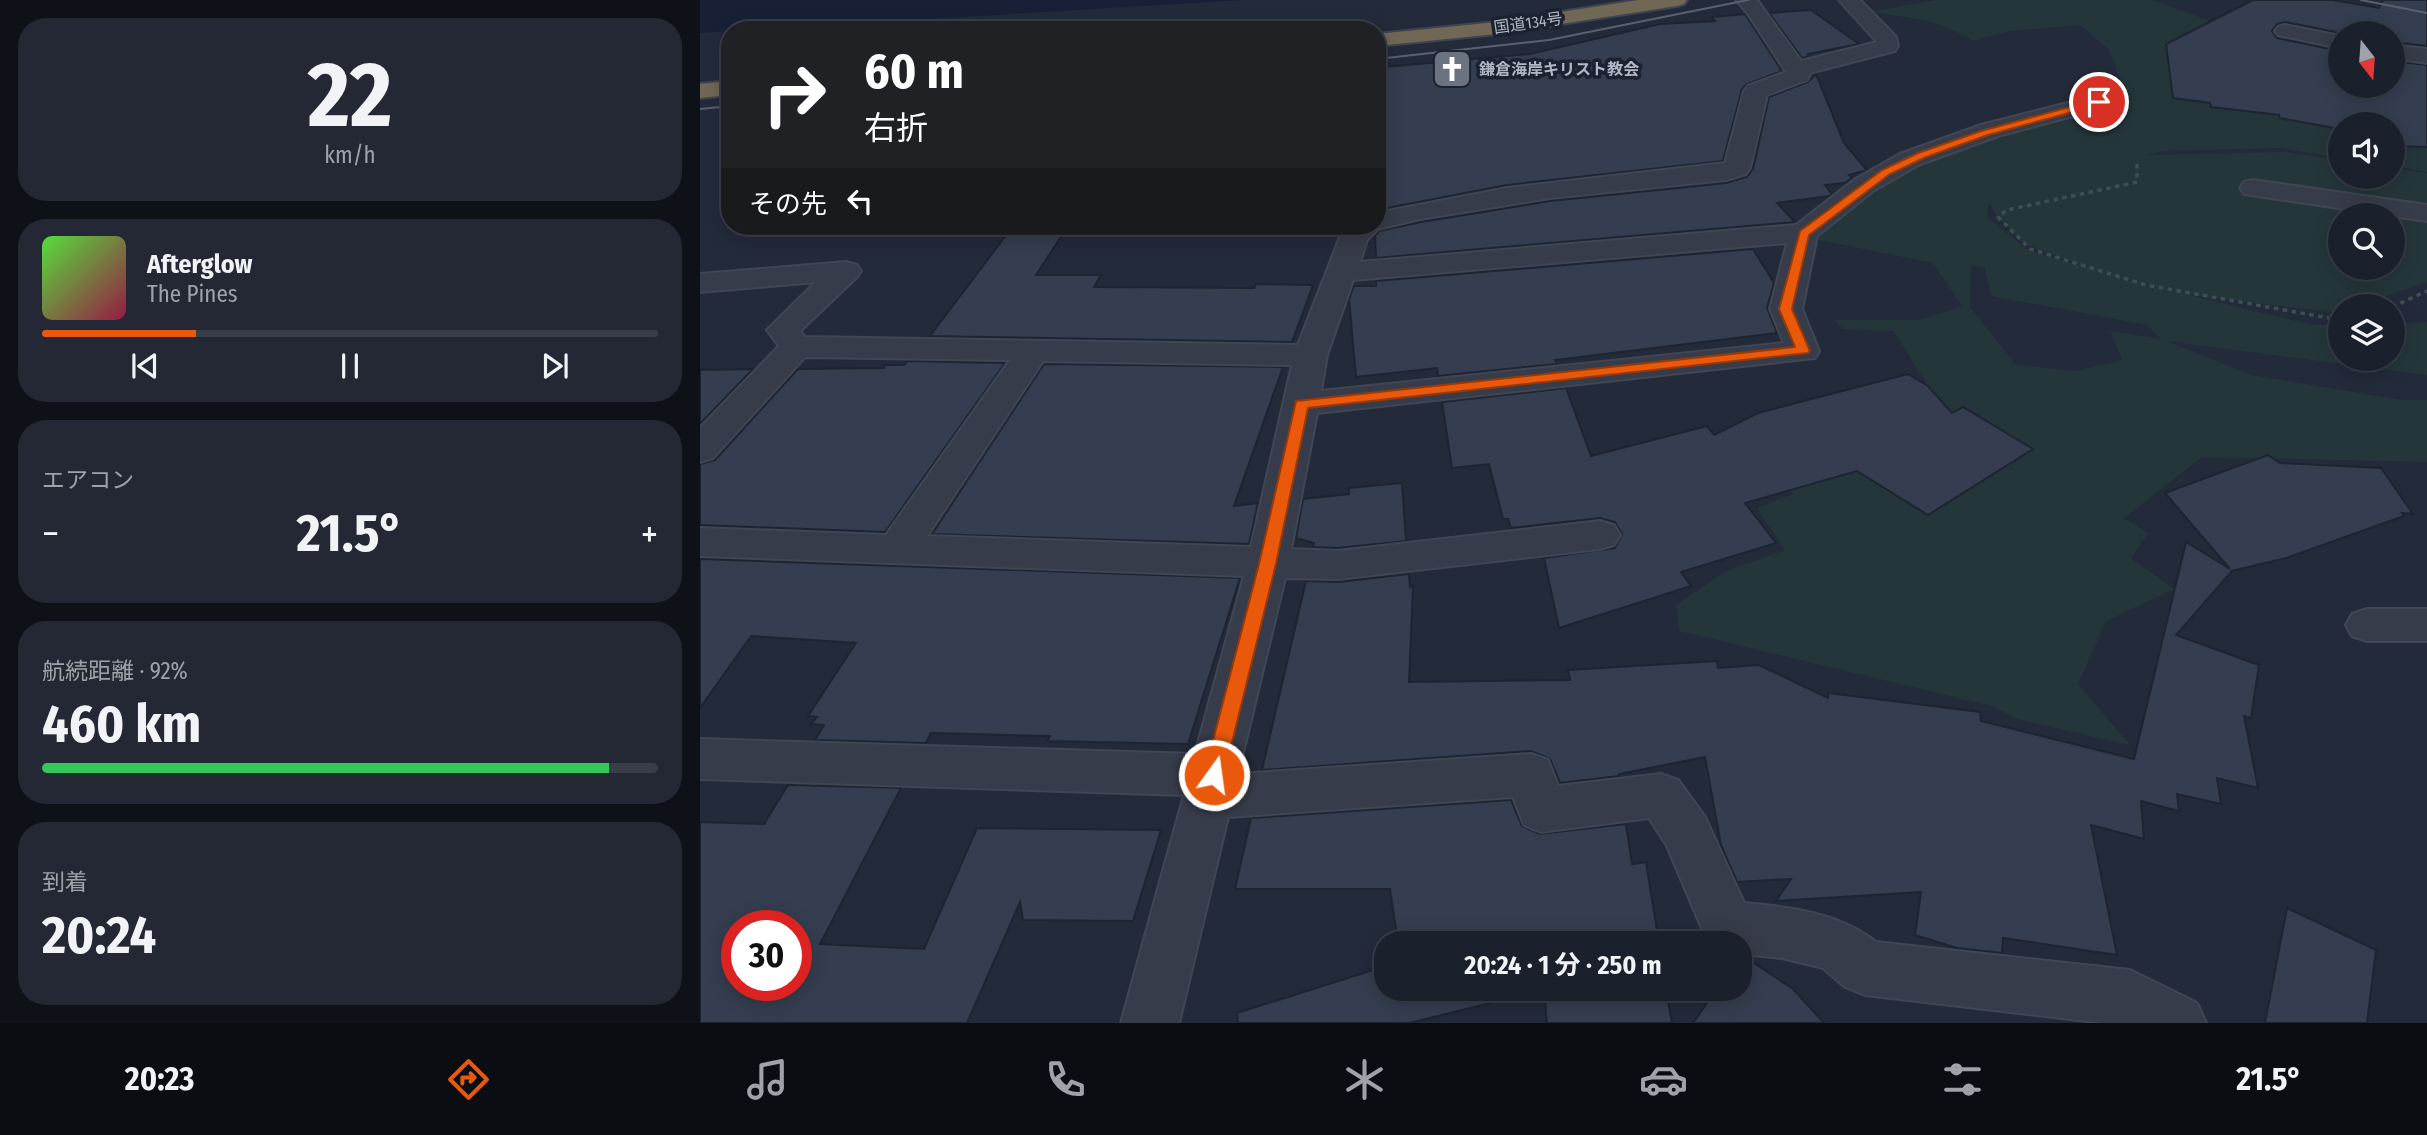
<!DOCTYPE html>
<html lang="ja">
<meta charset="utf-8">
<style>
:root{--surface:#1a202c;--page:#232834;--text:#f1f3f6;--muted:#9fa3a9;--line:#383e48;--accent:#ea580c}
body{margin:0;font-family:"Fira Sans Condensed","Noto Sans JP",sans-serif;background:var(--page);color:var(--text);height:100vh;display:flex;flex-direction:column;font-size:26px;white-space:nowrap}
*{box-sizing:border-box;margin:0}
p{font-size:23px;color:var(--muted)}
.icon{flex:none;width:38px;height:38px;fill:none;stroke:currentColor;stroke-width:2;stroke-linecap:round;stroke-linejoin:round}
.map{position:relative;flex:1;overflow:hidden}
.drawer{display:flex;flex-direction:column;gap:18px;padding:18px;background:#0e1218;width:700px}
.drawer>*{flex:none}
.top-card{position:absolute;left:21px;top:21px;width:665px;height:214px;border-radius:28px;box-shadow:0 4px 18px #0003,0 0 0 2px var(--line);background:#202124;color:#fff;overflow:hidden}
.needle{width:46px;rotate:163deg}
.controls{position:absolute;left:1628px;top:21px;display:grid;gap:14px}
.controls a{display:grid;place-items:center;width:77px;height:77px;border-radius:50%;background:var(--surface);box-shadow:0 4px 18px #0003,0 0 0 2px var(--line);font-size:35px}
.speed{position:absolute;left:21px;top:910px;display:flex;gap:14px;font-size:35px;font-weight:700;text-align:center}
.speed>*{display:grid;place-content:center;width:91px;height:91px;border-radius:50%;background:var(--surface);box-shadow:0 4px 18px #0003,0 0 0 2px var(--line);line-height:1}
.speed .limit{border:10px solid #d22;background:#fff;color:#111}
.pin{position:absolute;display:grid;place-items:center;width:60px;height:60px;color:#fff;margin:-30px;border:4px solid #fff;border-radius:50%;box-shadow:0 2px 7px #0007}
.me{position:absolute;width:77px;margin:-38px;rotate:14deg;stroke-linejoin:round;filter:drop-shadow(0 0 5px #0008)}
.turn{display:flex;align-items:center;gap:24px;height:147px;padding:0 28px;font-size:32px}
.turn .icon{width:91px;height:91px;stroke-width:2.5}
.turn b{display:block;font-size:49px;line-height:60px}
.then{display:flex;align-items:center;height:66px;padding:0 28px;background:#0003;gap:14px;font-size:26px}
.big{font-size:52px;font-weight:700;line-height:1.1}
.drawer .card{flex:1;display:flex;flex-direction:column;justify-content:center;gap:10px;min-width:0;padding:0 24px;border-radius:28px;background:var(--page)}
.drawer .dial{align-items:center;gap:0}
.dial b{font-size:91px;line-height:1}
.song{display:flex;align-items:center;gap:21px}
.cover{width:84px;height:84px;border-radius:10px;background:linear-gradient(135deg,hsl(110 70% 55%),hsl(340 70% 35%))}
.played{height:7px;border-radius:4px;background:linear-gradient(90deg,var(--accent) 25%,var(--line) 25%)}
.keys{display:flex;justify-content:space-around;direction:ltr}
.heat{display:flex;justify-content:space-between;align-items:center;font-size:38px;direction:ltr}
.charge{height:10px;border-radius:5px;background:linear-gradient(90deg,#34c759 92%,var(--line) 0)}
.trip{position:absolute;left:674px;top:931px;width:378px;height:70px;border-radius:28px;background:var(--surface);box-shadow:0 4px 18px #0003,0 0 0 2px var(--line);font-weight:700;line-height:70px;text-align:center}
.dock{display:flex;height:112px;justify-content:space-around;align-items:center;background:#0a0d12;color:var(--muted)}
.dock .icon{width:49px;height:49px}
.dock .active{color:var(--accent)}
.dock b{font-size:32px;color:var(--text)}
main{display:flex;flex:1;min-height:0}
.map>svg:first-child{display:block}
</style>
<main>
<section class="drawer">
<div class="card dial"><b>22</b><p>km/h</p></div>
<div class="card">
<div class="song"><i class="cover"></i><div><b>Afterglow</b><p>The Pines</p></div></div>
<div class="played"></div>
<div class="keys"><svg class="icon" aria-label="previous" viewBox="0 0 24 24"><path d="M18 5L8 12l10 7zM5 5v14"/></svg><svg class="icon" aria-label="pause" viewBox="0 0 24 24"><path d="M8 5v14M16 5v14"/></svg><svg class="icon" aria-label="next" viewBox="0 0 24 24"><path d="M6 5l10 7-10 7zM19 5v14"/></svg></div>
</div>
<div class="card"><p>エアコン</p>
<div class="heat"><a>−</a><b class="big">21.5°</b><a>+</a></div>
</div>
<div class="card"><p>航続距離 · 92%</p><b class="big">460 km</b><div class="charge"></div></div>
<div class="card"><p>到着</p><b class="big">20:24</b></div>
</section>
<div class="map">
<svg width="1727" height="1023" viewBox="0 0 1727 1023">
<rect width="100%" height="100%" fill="#232a3a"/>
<path fill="#25363b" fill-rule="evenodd" d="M1235 0H1453L1510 21 1518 41 1683 124H1640V158L1580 148 1463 151 1447 155 1584 152 1640 160V177H1692V168L1727 173V282L1659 306H1640V313L1489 295 1613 325 1640 324V359H1692V323L1727 322V375L1466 341 1552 375 1701 400H1727V462L1502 457 1424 518 1448 533 1431 558 1474 589 1406 621 1378 684 1430 745 1320 720 1292 706 979 631 976 605 1026 571 1085 550 1057 508 1093 494 1082 473 1237 401 1194 331 1143 329 1134 320H1219L1262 306 1233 263 1114 239C1138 220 1162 198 1187 183 1256 142 1335 125 1411 105L1423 86 1409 50 1380 25 1309 31 1273 41C1241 20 1206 17 1169 12ZM1289 203 1298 217 1325 244 1382 266 1329 251 1287 217ZM1640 215H1692V268H1640ZM1271 265 1285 268 1291 296 1447 325 1461 339 1410 331 1422 360 1375 371 1316 365 1270 307Z
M1692 129 1727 146V172L1692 166Z"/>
<path fill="#172037" d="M0 0H542L0 33Z"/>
<path fill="#353e50" stroke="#1e2431" stroke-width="2" fill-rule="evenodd" d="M1553 0H1633L1679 8 1683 0H1727V46L1692 42V33H1640L1586 22 1577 24 1572 31 1577 38 1640 51V86H1692V61L1727 65V147L1694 146 1692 124H1640V129L1579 118V115L1511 107 1510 103 1473 98 1466 44Z
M1111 10 1159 44 1108 54 1109 56 1102 58 1069 13Z
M1045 14 1082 71 1047 84 1042 89 1023 161 807 185 677 210V72H686L685 67 830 54 960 24 1015 21 1012 17Z
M1116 74 1144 143 1167 170 1149 175 1152 178 1145 183 1125 185 1132 194 1129 196 1077 203 1095 222 676 258 675 236 679 231 721 222 850 201 1026 183 1047 177 1053 169 1069 97 1108 82Z
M313 226H368L336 275H401L394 287 554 288 556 284 613 285 592 342 230 336Z
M1053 249 1074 283 1067 308 1077 333 855 360 857 364 738 376 737 368 656 377 649 299 654 286H676V281Z
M208 361 305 363 185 532 0 525V464L15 460 98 369 184 368 185 365H204Z
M344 364 583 367 534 506 558 503 549 544 232 534Z
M53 369 0 424V370Z
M1208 374 1228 386 1252 413 1263 407 1333 449 1228 515 1157 471 1045 503 1076 543 981 572 991 586 859 628 844 558 915 548 922 534 915 522 900 518 811 528 808 519H803L789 464 752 468 742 402 866 388 891 456 1007 426 1014 435 1058 413Z
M1568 455 1580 463 1681 468 1713 514 1702 513 1704 516 1586 558 1532 571 1476 635 1559 665 1551 718 1544 716 1558 788 1517 778 1521 804 1477 794 1479 811 1441 801 1444 839 1391 825 1417 955 1303 938 1302 953 1257 948 1215 935 1221 892 1076 901 1091 879 1037 882 1021 845 1005 757 919 774V776L860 783 850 759 831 751 562 770 606 581 638 582 709 574 710 587 713 586 709 682 870 680 868 670 1017 661 1018 668 1059 665 1128 698V693L1280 712 1281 721 1434 759 1486 542 1530 569 1465 493Z
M702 483 706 541 638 548 613 547 614 543 596 538 603 499 649 494V488Z
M0 559 540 578 488 744 347 741 350 736 231 733 226 743 115 740 124 725 111 724 117 717 108 716 156 643 51 636 0 708Z
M88 785 201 788 120 944 224 949 277 828 461 830 433 921 323 920 320 902 267 1023H0V822L64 824ZM37 926H96V985H37Z
M811 800 822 826 840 834 926 824 932 864 946 862 959 943H698L690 889H535L551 818Z
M1587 908 1676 950 1667 1023H1565Z
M1040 957H1045L1093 989 1124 1023H993L1017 989H1040Z
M686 966V989H966L972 1023H847L844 990 709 1023H538L537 1013Z"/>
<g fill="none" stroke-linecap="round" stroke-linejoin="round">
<g stroke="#404653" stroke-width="4">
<path id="minor" d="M1036 0H1057L1101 61 1177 42 1139 0H1160L1196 37 1198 46 1195 51 1109 73 1110 75 1107 80 1067 95 1050 168 1046 174 1026 180 850 198 720 219 678 229 667 240 660 262 1096 225 1154 180 1200 154 1281 125 1399 95 1407 97 1411 102 1407 107 1298 136 1218 165 1173 191 1117 236 1102 309 1119 351 1115 358 617 413 591 549 638 551 900 521 914 525 920 535 914 545 900 549 638 579 585 578 538 774 831 754 848 760 858 786 961 774 978 780 1005 817 1044 903C1090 907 1139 913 1176 942L1430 970 1497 1003 1506 1023H1404L1165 995 1145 987 1123 968 1082 958 1040 954V943H1008L967 846 949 818 841 832 824 825 813 797 528 817 479 1023H421L484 795 0 779V739L495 754 544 576 0 556V528L186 535 310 360 105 357 13 458 0 462V428L79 346 67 330 116 282 0 292V274L146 262 157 265 161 271 157 277 100 331 105 337 598 345 640 237 650 226H677V213L807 188 1025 163 1044 91 1048 86 1086 72 1048 14ZM1087 243 1070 309 1084 343 621 391 627 355 653 280ZM343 361 592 365 551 547 227 536Z
M1585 25 1640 36V48L1578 35 1575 31 1578 27Z
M1692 45 1727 49V63L1692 58Z
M1553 180 1727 205V221L1544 194 1540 188 1544 182Z
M1667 609H1727V641H1667L1652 636 1646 625 1652 614Z"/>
</g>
<g stroke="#3f4452" stroke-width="4">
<path id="highway" d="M938 0H987L984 4 977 6 797 34 677 46V34L797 22Z
M30 81V95L0 98V84Z"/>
</g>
<path stroke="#3e4f53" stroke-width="3.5" stroke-dasharray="4.5 4.5" stroke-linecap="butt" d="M1437 164V182L1307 210 1298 217 1330 249 1446 285 1640 320
M1692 307 1727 291"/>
<use href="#minor" fill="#373c4a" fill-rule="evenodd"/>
<use href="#highway" fill="#706854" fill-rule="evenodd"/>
<path stroke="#596071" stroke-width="2" d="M1661 0 1727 13
M677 59 849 40 1048 0
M0 109 30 106"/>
</g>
<path fill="#ea580c" stroke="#983908" stroke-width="2" d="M1399 99 1402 100V104L1288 135 1226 157 1190 174 1109 235 1092 309 1110 351 1108 353 608 408 576 564 524 775 521 781 514 784 507 781 504 775 559 564 596 401 1095 347 1079 309 1100 231 1182 170 1218 153 1281 131Z"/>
<defs>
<g id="church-square" transform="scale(2.0125)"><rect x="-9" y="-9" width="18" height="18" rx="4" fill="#6b7280" stroke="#1c222f"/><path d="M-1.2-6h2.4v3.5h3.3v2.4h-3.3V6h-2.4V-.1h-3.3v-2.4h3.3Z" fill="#fff"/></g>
</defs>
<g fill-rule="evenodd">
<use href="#church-square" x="752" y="69"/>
</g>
<g text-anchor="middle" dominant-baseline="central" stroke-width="7" stroke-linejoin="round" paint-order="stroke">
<g font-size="16" fill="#b2b7c6" stroke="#1c222f">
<text transform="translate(828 23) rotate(-8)">国道134号</text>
</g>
<g font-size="16" font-weight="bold" fill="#b2b7c6" stroke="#1c222f" text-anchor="start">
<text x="779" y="69">鎌倉海岸キリスト教会</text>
</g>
</g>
</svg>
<div class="controls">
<a><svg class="needle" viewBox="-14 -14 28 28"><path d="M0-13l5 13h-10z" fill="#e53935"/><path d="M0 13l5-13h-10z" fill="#9fa3a9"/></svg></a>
<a><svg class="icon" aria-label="sound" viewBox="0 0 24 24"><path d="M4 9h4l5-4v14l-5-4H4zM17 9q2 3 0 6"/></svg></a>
<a><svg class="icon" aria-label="search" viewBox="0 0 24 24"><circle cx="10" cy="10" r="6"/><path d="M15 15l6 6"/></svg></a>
<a><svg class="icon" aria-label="layers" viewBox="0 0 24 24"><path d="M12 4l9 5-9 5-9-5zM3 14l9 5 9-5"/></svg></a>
</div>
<div class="speed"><div class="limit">30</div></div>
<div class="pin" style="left:1399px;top:102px;background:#d93025"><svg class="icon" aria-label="arrive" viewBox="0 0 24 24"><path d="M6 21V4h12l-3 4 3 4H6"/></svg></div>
<svg class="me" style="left:514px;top:775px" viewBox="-20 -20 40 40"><circle r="17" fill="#ea580c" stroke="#fff" stroke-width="3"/><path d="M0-11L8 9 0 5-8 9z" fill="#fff"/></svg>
<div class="trip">20:24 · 1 分 · 250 m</div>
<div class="top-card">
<div class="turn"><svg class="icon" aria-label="right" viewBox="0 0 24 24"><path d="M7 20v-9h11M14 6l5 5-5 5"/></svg><div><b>60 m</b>右折</div></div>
<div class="then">その先<svg class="icon" aria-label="left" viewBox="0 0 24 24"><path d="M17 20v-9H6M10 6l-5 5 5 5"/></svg></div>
</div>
</div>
</main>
<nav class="dock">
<b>20:23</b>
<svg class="icon active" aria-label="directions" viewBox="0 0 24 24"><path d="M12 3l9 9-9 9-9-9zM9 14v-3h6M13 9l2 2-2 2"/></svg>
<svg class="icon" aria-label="music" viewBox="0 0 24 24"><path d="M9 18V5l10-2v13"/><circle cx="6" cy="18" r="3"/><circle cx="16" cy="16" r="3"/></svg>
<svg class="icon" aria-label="phone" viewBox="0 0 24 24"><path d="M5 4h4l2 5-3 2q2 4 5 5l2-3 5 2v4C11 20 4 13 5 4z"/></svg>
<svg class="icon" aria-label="climate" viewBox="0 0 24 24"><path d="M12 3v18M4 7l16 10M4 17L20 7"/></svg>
<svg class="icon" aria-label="car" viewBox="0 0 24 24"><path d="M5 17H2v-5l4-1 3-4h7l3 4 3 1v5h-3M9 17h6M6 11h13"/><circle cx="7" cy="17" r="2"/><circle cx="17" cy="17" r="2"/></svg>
<svg class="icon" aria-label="filters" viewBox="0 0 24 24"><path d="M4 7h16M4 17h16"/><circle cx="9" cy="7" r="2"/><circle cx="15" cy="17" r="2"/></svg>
<b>21.5°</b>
</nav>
